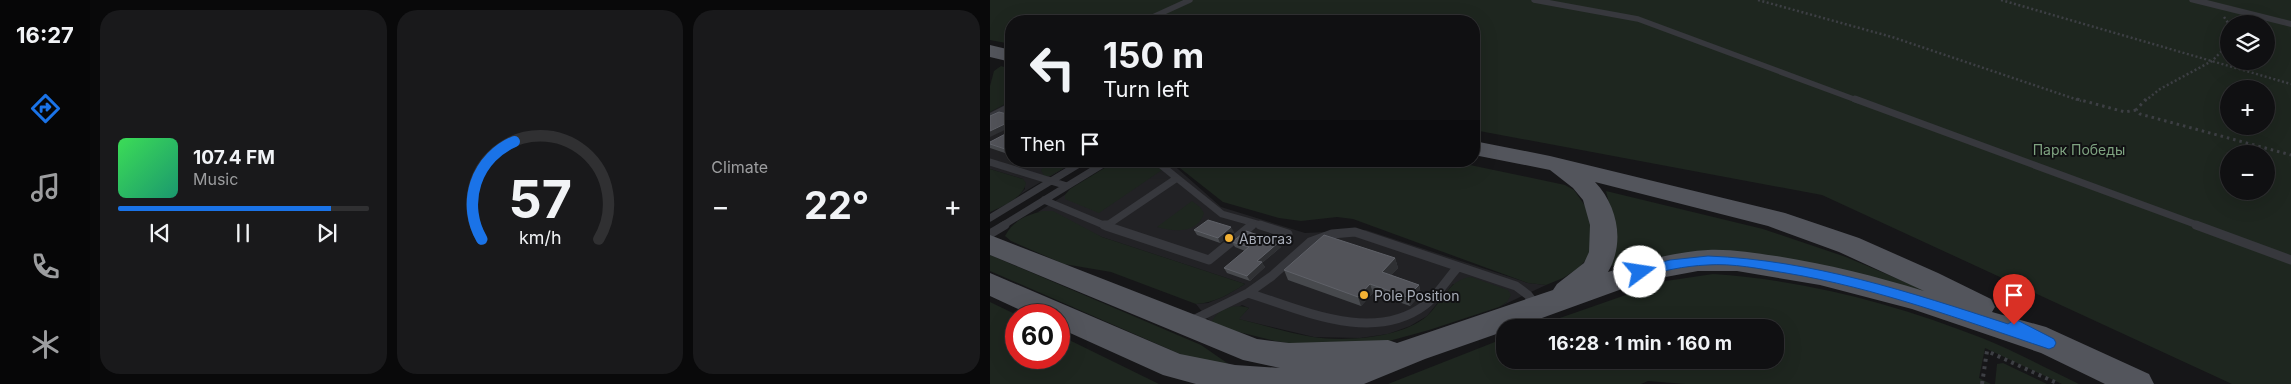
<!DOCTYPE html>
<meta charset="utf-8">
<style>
:root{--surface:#101012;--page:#19191b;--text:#f1f3f6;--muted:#9c9d9f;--line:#303032;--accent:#1a73e8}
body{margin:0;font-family:Inter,sans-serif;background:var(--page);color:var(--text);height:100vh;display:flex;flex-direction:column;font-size:19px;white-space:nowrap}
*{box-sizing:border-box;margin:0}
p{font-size:16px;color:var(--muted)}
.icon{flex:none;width:28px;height:28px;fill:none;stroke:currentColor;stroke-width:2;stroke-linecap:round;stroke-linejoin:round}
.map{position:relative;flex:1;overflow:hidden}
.drawer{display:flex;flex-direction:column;gap:10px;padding:10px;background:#09090a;width:900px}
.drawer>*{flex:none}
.top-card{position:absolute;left:15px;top:15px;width:475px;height:152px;border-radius:20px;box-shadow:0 5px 20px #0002,0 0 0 1px var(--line);background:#101012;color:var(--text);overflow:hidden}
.tools{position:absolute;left:1230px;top:15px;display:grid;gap:10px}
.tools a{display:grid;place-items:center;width:55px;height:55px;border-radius:50%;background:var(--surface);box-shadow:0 5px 20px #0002,0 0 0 1px var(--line);font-size:25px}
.speed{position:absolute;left:15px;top:304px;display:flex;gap:10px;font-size:25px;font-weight:700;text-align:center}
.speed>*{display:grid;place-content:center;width:65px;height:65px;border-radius:50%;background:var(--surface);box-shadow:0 5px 20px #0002,0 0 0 1px var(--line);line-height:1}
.speed .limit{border:8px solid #d22;background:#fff;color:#111}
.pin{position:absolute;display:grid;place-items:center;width:42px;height:42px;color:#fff;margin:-51px -21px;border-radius:50% 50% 50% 0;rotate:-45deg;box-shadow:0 0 5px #0007}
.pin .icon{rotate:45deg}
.me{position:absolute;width:55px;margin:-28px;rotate:76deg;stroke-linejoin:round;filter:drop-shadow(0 0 4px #0008)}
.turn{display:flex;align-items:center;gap:18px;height:105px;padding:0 15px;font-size:22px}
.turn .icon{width:65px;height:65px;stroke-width:2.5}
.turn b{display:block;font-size:35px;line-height:42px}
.then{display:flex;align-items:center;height:48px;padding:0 15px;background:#0003;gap:10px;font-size:19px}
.big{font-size:38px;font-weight:700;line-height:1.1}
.drawer .widget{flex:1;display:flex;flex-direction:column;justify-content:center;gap:8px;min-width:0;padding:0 18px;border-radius:20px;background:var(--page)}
.drawer .dial{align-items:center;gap:0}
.dial svg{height:130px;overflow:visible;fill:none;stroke:var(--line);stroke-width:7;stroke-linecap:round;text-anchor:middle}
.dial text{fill:var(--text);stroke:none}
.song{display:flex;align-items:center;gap:15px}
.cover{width:60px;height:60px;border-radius:8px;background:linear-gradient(135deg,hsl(130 70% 55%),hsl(160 70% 35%))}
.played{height:5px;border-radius:2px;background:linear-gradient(90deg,var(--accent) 85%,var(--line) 85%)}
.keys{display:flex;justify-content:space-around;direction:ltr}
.heat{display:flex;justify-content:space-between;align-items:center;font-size:28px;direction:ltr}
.drawer .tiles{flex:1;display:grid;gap:10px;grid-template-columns:repeat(3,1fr)}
.trip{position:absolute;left:506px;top:319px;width:288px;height:50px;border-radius:20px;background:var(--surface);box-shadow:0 5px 20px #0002,0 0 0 1px var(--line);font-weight:700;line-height:50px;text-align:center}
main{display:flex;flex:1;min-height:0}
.menu{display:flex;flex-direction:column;width:90px;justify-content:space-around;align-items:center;background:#060607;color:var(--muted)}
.menu .icon{width:35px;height:35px}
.menu .selected{color:var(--accent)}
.menu b{font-size:22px;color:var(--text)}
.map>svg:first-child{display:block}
</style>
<main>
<nav class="menu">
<b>16:27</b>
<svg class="icon selected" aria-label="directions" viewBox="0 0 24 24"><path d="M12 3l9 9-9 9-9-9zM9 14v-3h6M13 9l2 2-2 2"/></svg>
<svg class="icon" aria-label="music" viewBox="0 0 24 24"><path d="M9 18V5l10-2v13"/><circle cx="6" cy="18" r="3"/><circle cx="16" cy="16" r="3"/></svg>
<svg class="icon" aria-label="phone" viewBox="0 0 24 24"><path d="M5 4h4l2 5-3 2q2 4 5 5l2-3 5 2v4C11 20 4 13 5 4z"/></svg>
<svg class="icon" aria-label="climate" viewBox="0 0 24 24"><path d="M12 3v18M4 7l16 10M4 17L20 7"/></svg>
</nav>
<section class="drawer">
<div class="tiles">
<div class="widget">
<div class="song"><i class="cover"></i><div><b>107.4 FM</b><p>Music</p></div></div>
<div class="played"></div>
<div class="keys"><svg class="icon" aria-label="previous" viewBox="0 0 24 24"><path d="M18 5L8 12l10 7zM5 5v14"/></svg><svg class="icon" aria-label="pause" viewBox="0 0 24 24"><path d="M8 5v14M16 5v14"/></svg><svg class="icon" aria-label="next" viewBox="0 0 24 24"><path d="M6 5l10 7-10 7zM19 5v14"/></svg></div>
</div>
<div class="widget dial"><svg viewBox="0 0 100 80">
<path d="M14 69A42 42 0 1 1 86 69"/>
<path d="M14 69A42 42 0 0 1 34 9" stroke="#1a73e8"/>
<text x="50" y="56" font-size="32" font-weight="700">57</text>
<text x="50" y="72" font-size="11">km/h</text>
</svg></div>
<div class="widget"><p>Climate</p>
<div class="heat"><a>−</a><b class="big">22°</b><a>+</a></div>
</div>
</div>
</section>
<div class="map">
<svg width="1301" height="384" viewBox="0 0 1301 384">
<rect width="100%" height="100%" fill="#161618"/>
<path fill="#222225" d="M21 101V161H86L29 195 35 189 33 179 0 169V112Z
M128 161H179L231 207 315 233 376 230 538 283 556 285 509 307 517 302 463 284 437 316 420 326 398 334 370 338 324 337 248 319 259 308 252 305 221 323 206 304 218 303 235 296 255 284 112 237 48 212Z"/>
<path fill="#1e261f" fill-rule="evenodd" d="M0 0H1301V384H1242L832 195 484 130V21H21V44L0 40ZM1239 24H1276V61H1239ZM1239 89H1276V126H1239ZM1239 154H1276V191H1239Z
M11 66 21 69V101L0 112V86L4 71Z
M60 161H86L60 176H54L51 170Z
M126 161H156L172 170 109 213 75 199V195L80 189Z
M181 161H461L575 185 584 190 598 210 604 241 598 257 589 268 573 278 556 285 538 283 363 219 347 217 311 221 289 218 233 202Z
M0 169 33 179 36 183C34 197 12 207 0 212Z
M616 191 773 229 856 257 946 295 684 255 621 266C624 240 623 217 616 191Z
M202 201 210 207 214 213C208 234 183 232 167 227Z
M53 211H63L112 237 255 284C239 294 225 303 206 304L121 272 74 264 21 241 15 236C23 220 37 215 53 211Z
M0 255 211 345 240 365 197 357 0 271Z
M723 274C815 280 906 304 992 338 1025 351 1057 369 1089 384H1072L995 348 989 378 1001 384H695L658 381 651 384H398L515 338V360H785V328L544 327 676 281Z
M481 277 518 290 521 295 517 302 509 307 439 330 399 341 323 347 285 341 229 327 221 323C227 309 245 303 259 308L249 319C273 325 298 333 323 337 355 342 412 338 437 316 452 302 459 279 481 277Z
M0 302 27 315 26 358H69V335L169 384H0Z
M1013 363 1057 384H1005L1007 364Z"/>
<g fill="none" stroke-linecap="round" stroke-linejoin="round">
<path stroke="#3d3f44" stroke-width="2.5" stroke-dasharray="2 2.5" stroke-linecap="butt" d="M768 0 902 37 1091 101
M1011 0 1301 84
M1234 17 1239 24
M1155 101 1170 89 1222 61 1239 44"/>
<path stroke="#3d3f44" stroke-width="3" stroke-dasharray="2.5 4" stroke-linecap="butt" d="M1087 99 1135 112 1146 110
M1156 99 1146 110 1150 114 1301 155"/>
<path stroke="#3d3f44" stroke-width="4" stroke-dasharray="3 4.5" stroke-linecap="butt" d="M992 384 997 351 1069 384"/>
<path stroke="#37383d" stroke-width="5.5" d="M544 0 648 19 869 101
M154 21 200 0"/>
<path stroke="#37383d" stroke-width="7" d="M865 99 1210 226
M0 117 21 106
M0 162 77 186
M187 178 232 214 264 223 260 226
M54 200 116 226 187 178 166 161
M0 218 94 161
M264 223 274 226
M12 226 118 161"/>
<path stroke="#37383d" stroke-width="9" d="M114 225H117
M270 225 298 234
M1206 225 1301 260
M116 226 219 260 262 225
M0 234 15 225
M258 293C312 310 383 344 435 305 448 295 457 279 468 267
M203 320 258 293 282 276 320 242 342 234 365 232 526 286 538 295 546 305"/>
<path fill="#37383d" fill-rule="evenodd" d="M1199 0H1217L1301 21V27L1200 2Z"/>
<path fill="#53555c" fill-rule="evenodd" d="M0 45 21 50V62L0 57Z
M484 141 560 156 795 213 869 238 948 273 1001 299 1005 307 1002 312 1056 327 1159 374 1164 384H1115L1051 353 922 309 830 285 747 271H708L654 281 524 328H515V331L435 359 374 384H206L173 375 69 328V315H41L0 296V273L190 354 245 365 290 368 253 360 0 255V235L267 339 299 343 398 340 407 343 563 290 567 284 594 263 599 252 600 225 593 200 583 188 560 170 484 155ZM605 182 778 226 849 252 934 291C885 276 836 264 786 256 763 253 740 249 718 250 684 252 650 261 618 272 635 243 628 206 605 182Z"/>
</g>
<path fill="#47494d" d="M21 131V155L0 148V142Z
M204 230 244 232 230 243 207 235Z
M242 242 291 247 272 263 275 267 260 281 237 273 234 268 255 251 245 247Z
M405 258 408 268 401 275 429 285 431 294 420 306 383 293 371 306 298 280 294 270Z"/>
<path fill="#2f3033" d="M19 122 21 127 0 137V131Z
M241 227 244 232 230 243 228 238Z
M289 242 291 247 272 263 275 267 260 281 257 276 267 261Z
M405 258 408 268 395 281 392 272Z
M380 284 383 293 371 306 368 297Z
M429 285 431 294 420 306 417 297Z"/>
<path fill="#525359" stroke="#5f6168" d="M9 112 21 115V124L19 122 0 131V116Z
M21 131V151L0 144V142Z
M218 220 241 227 228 238 204 230Z
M256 231 289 242 267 261 272 262 257 276 234 268 259 247 242 242Z
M334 235 405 258 392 272 429 285 417 297 380 284 368 297 294 270Z"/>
<path fill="#1a73e8" stroke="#114b97" d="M718 256C822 260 920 292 1018 324L1024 320 1029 321 1064 339 1066 343 1064 347 1059 349C972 320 887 288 796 273 770 269 743 263 717 265 694 266 672 271 650 277L643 272 645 269 680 260Z"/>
<g fill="#f2b134" stroke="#111113" stroke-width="2">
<circle cx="239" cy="238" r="5"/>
<circle cx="374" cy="295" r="5"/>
</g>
<g text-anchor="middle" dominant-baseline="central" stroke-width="4" stroke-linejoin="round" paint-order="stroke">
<g font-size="14" fill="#7fa381" stroke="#111113">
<text x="1089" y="149">Парк Победы</text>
</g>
<g font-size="14" fill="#a8adb8" stroke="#111113" text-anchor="start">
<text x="249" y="238">Автогаз</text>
<text x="384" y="295">Pole Position</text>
</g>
</g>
</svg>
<div class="tools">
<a><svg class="icon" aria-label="layers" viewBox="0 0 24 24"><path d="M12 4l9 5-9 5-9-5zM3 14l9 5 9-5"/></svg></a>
<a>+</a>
<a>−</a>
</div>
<div class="speed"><div class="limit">60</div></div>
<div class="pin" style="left:1024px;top:325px;background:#d93025"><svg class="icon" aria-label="arrive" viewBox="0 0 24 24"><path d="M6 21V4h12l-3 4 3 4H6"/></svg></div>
<svg class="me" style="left:650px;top:272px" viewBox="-20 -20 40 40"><circle r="19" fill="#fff"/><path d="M0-13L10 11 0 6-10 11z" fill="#1a73e8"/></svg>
<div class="trip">16:28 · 1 min · 160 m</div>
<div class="top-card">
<div class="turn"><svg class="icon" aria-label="left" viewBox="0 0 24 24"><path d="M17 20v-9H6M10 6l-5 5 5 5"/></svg><div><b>150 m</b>Turn left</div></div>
<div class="then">Then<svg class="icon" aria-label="arrive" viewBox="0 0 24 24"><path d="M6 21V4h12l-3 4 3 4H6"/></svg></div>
</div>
</div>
</main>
